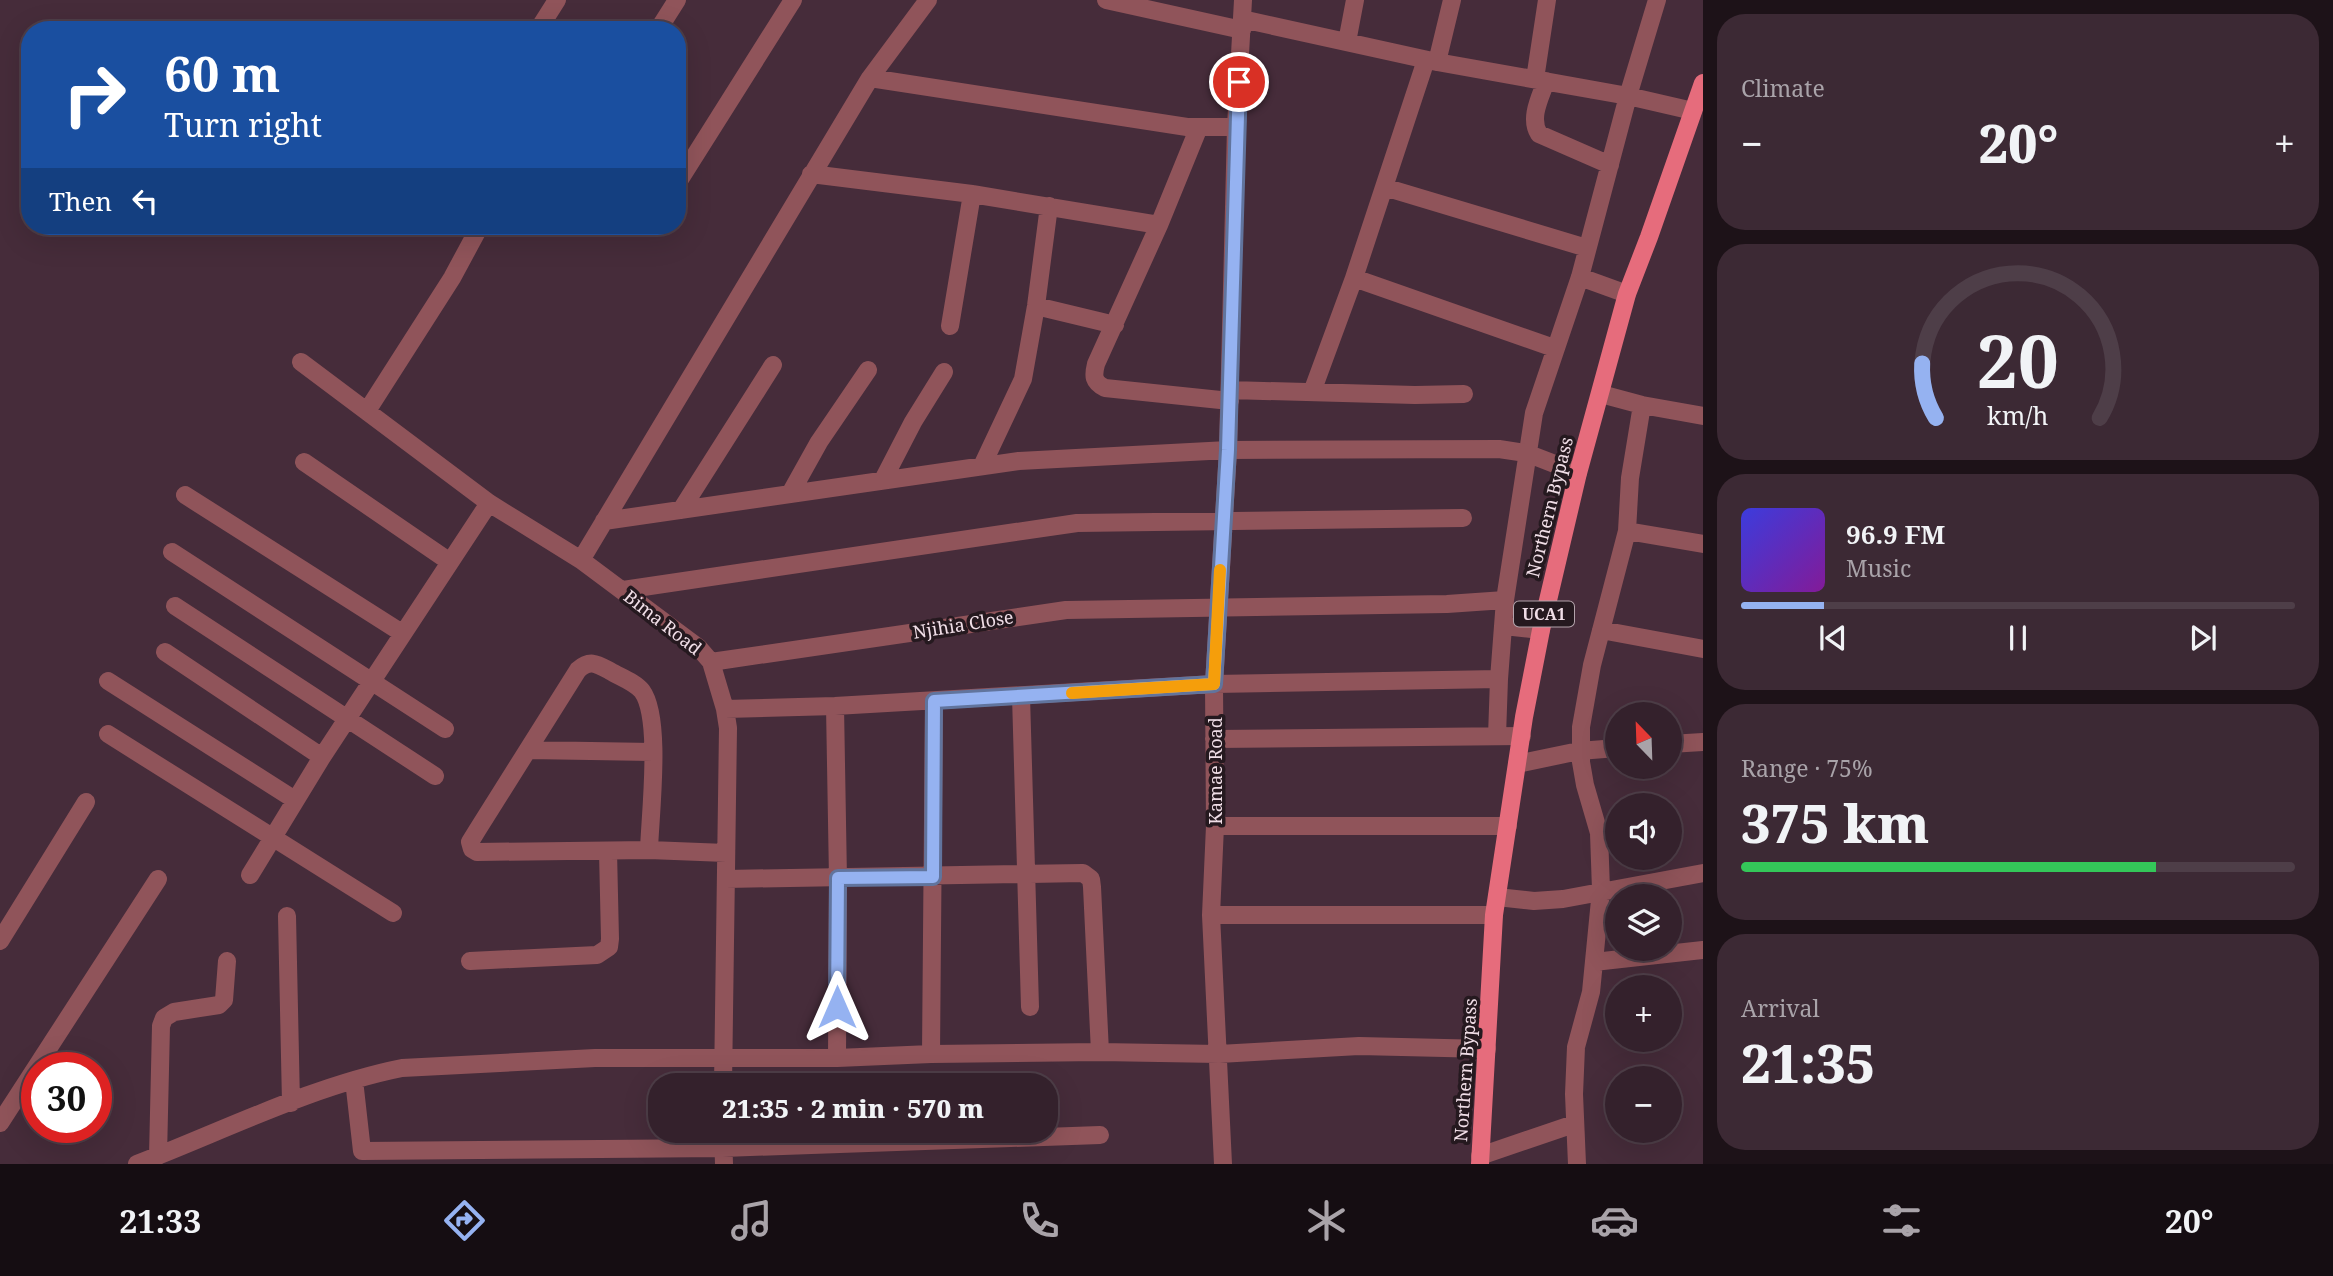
<!DOCTYPE html>
<meta charset="utf-8">
<style>
:root{--surface:#34212c;--page:#3c2934;--text:#f1f3f6;--muted:#a9a3a9;--line:#4e3e48;--accent:#95b2f1}
body{margin:0;font-family:"Noto Serif",serif;background:var(--page);color:var(--text);height:100vh;display:flex;flex-direction:column;font-size:26px;white-space:nowrap}
*{box-sizing:border-box;margin:0}
p{font-size:23px;color:var(--muted)}
.icon{flex:none;width:38px;height:38px;fill:none;stroke:currentColor;stroke-width:2;stroke-linecap:round;stroke-linejoin:round}
.map{position:relative;flex:1;overflow:hidden}
.side{display:flex;flex-direction:column;gap:14px;padding:14px;background:#1d1218;width:630px}
.side>*{flex:none}
.guide{position:absolute;left:21px;top:21px;width:665px;height:214px;border-radius:28px;box-shadow:0 7px 28px #0002,0 0 0 2px var(--line);background:#1a4fa0;color:#fff;overflow:hidden}
.needle{width:46px;rotate:337deg}
.controls{position:absolute;left:1605px;top:702px;display:grid;gap:14px}
.controls a{display:grid;place-items:center;width:77px;height:77px;border-radius:50%;background:var(--surface);box-shadow:0 7px 28px #0002,0 0 0 2px var(--line);font-size:35px}
.speed{position:absolute;left:21px;top:1052px;display:flex;gap:14px;font-size:35px;font-weight:700;text-align:center}
.speed>*{display:grid;place-content:center;width:91px;height:91px;border-radius:50%;background:var(--surface);box-shadow:0 7px 28px #0002,0 0 0 2px var(--line);line-height:1}
.speed .limit{border:10px solid #d22;background:#fff;color:#111}
.pin{position:absolute;display:grid;place-items:center;width:60px;height:60px;color:#fff;margin:-30px;border:4px solid #fff;border-radius:50%;box-shadow:0 2px 7px #0007}
.me{position:absolute;width:77px;margin:-38px;rotate:0deg;stroke-linejoin:round;filter:drop-shadow(0 0 5px #0008)}
.turn{display:flex;align-items:center;gap:24px;height:147px;padding:0 28px;font-size:32px}
.turn .icon{width:91px;height:91px;stroke-width:2.5}
.turn b{display:block;font-size:49px;line-height:60px}
.then{display:flex;align-items:center;height:66px;padding:0 28px;background:#0003;gap:14px;font-size:26px}
.big{font-size:52px;font-weight:800;line-height:1.1}
.side .card{flex:1;display:flex;flex-direction:column;justify-content:center;gap:10px;min-width:0;padding:0 24px;border-radius:28px;background:var(--page)}
.side .dial{align-items:center;gap:0}
.dial svg{height:182px;overflow:visible;fill:none;stroke:var(--line);stroke-width:7;stroke-linecap:round;text-anchor:middle}
.dial text{fill:var(--text);stroke:none}
.song{display:flex;align-items:center;gap:21px}
.cover{width:84px;height:84px;border-radius:10px;background:linear-gradient(135deg,hsl(240 70% 55%),hsl(290 70% 35%))}
.played{height:7px;border-radius:4px;background:linear-gradient(90deg,var(--accent) 15%,var(--line) 15%)}
.keys{display:flex;justify-content:space-around;direction:ltr}
.heat{display:flex;justify-content:space-between;align-items:center;font-size:38px;direction:ltr}
.charge{height:10px;border-radius:5px;background:linear-gradient(90deg,#34c759 75%,var(--line) 0)}
.trip{position:absolute;left:648px;top:1073px;width:410px;height:70px;border-radius:28px;background:var(--surface);box-shadow:0 7px 28px #0002,0 0 0 2px var(--line);font-weight:800;line-height:70px;text-align:center}
.tab-bar{display:flex;height:112px;justify-content:space-around;align-items:center;background:#150d12;color:var(--muted)}
.tab-bar .icon{width:49px;height:49px}
.tab-bar .on{color:var(--accent)}
.tab-bar b{font-size:32px;color:var(--text)}
main{display:flex;flex:1;min-height:0}
.map>svg:first-child{display:block}
</style>
<main>
<div class="map">
<svg width="1703" height="1164" viewBox="0 0 1703 1164">
<rect width="100%" height="100%" fill="#462c3a"/>
<g fill="none" stroke-linecap="round" stroke-linejoin="round">
<path stroke="#90545a" stroke-width="18" d="M1106 0 1242 30
M1242 19 1437 62 1628 96 1693 111
M538 30 557 0
M658 30 677 0
M1347 42 1355 0
M1437 62 1452 0
M870 78 1187 127H1236
M1535 79 1547 0
M1546 81C1540 98 1529 118 1539 134L1610 165
M1199 127 1159 225 1096 364C1093 376 1093 382 1105 388L1230 401
M811 174 972 194 1159 225
M677 184 793 0
M1384 187 1587 248
M1580 277 1627 294
M1354 278 1554 348
M1036 306 1115 325
M950 326 972 194
M301 362 489 503 581 560 699 648 711 662 725 709 728 728 723 1085
M1230 390 1415 395 1464 394
M1312 392 1354 278 1426 60
M1601 394 1642 405 1703 416
M367 411 452 278 480 226
M304 462 450 562
M982 466 1023 379 1036 306 1049 206
M883 480 913 422 944 372
M790 494 819 442 868 370
M185 495 402 633
M681 510 773 365
M604 521 1019 461 1228 450 1499 449 1526 453 1578 473
M1627 531 1703 544
M172 552 445 729
M581 560 870 78 928 0
M623 590 1077 523 1463 518
M175 606 435 776
M1504 626 1541 630
M1601 630 1703 649
M165 652 322 757
M711 662 1066 610 1447 604 1505 600
M1499 679 1505 600 1534 413 1580 277 1628 96 1657 0
M108 681 295 800
M1021 696 1030 1007
M835 706 838 879 837 1058
M725 709 835 706 1214 684 1499 679 1497 736
M108 734 393 913
M1214 739 1522 736
M1670 744 1703 742
M528 750 653 752
M1517 764 1579 751 1617 748
M1215 826H1508
M649 850C650 815 662 718 642 691 635 682 620 677 610 671 597 664 590 659 578 670L478 829 470 842 472 849 477 852 649 850 726 853
M250 875 322 757 489 503
M726 879 1083 873 1091 879 1092 887 1100 1052
M1497 897 1534 901 1563 899 1703 873
M1211 915H1494
M287 916 291 1103
M0 941 86 802
M470 961 597 955 609 947 610 939 608 851
M1594 962 1703 950
M931 1054 934 701
M354 1080 362 1151 723 1148 1100 1135
M0 1123 158 879
M723 1130 724 1164
M158 1156 161 1026 164 1018 174 1012 219 1005 224 1000 227 961
M1480 1156 1574 1124
M137 1164C223 1131 312 1086 402 1068L595 1058H837L931 1054 1100 1052 1219 1054 1359 1046 1487 1049
M1223 1164 1211 915 1215 826 1214 684 1228 450 1236 127 1243 0
M1577 1164 1574 1094 1576 1047 1591 992 1601 890 1599 833 1585 785 1581 762V727L1592 665 1627 531 1630 478 1642 405"/>
<path stroke="#e66c7c" stroke-width="18" d="M1480 1164 1494 915 1524 717 1541 630 1578 473 1627 294 1649 237 1703 83"/>
</g>
<g fill="none" stroke-linecap="round" stroke-linejoin="round">
<g stroke="#61749d" stroke-width="18">
<path id="route" d="M837 1007 838 878 933 877 934 701 1214 684 1228 450 1239 82"/>
</g>
<use href="#route" stroke="#95b2f1" stroke-width="12"/>
<path stroke="#f59e0b" stroke-width="12" d="M1072 693 1214 684 1220 570"/>
</g>
<g text-anchor="middle" dominant-baseline="central" stroke-width="7" stroke-linejoin="round" paint-order="stroke">
<rect fill="#25191f" stroke="#b3a3ab" stroke-width="2" x="1514" y="601.5" width="60" height="25" rx="5"/>
<g font-size="16" font-weight="bold" fill="#f0dee7">
<text x="1544" y="614">UCA1</text>
</g>
<g font-size="18" fill="#f0dee7" stroke="#25191f">
<text transform="translate(1549 507) rotate(-76)">Northern Bypass</text>
<text transform="translate(663 622) rotate(38)">Bima Road</text>
<text transform="translate(963 624) rotate(-9)">Njihia Close</text>
<text transform="translate(1215 771) rotate(-90)">Kamae Road</text>
<text transform="translate(1465 1070) rotate(-86)">Northern Bypass</text>
</g>
</g>
</svg>
<div class="controls">
<a><svg class="needle" viewBox="-14 -14 28 28"><path d="M0-13l5 13h-10z" fill="#e53935"/><path d="M0 13l5-13h-10z" fill="#a9a3a9"/></svg></a>
<a><svg class="icon" aria-label="sound" viewBox="0 0 24 24"><path d="M4 9h4l5-4v14l-5-4H4zM17 9q2 3 0 6"/></svg></a>
<a><svg class="icon" aria-label="layers" viewBox="0 0 24 24"><path d="M12 4l9 5-9 5-9-5zM3 14l9 5 9-5"/></svg></a>
<a>+</a>
<a>−</a>
</div>
<div class="speed"><div class="limit">30</div></div>
<div class="pin" style="left:1239px;top:82px;background:#d93025"><svg class="icon" aria-label="arrive" viewBox="0 0 24 24"><path d="M6 21V4h12l-3 4 3 4H6"/></svg></div>
<svg class="me" style="left:837px;top:1007px" viewBox="-20 -20 40 40"><path d="M0-17L14 15 0 8-14 15z" fill="#95b2f1" stroke="#fff" stroke-width="4"/></svg>
<div class="trip">21:35 · 2 min · 570 m</div>
<div class="guide">
<div class="turn"><svg class="icon" aria-label="right" viewBox="0 0 24 24"><path d="M7 20v-9h11M14 6l5 5-5 5"/></svg><div><b>60 m</b>Turn right</div></div>
<div class="then">Then<svg class="icon" aria-label="left" viewBox="0 0 24 24"><path d="M17 20v-9H6M10 6l-5 5 5 5"/></svg></div>
</div>
</div>
<section class="side">
<div class="card"><p>Climate</p>
<div class="heat"><a>−</a><b class="big">20°</b><a>+</a></div>
</div>
<div class="card dial"><svg viewBox="0 0 100 80">
<path d="M14 69A42 42 0 1 1 86 69"/>
<path d="M14 69A42 42 0 0 1 8 45" stroke="#95b2f1"/>
<text x="50" y="56" font-size="32" font-weight="700">20</text>
<text x="50" y="72" font-size="11">km/h</text>
</svg></div>
<div class="card">
<div class="song"><i class="cover"></i><div><b>96.9 FM</b><p>Music</p></div></div>
<div class="played"></div>
<div class="keys"><svg class="icon" aria-label="previous" viewBox="0 0 24 24"><path d="M18 5L8 12l10 7zM5 5v14"/></svg><svg class="icon" aria-label="pause" viewBox="0 0 24 24"><path d="M8 5v14M16 5v14"/></svg><svg class="icon" aria-label="next" viewBox="0 0 24 24"><path d="M6 5l10 7-10 7zM19 5v14"/></svg></div>
</div>
<div class="card"><p>Range · 75%</p><b class="big">375 km</b><div class="charge"></div></div>
<div class="card"><p>Arrival</p><b class="big">21:35</b></div>
</section>
</main>
<nav class="tab-bar">
<b>21:33</b>
<svg class="icon on" aria-label="directions" viewBox="0 0 24 24"><path d="M12 3l9 9-9 9-9-9zM9 14v-3h6M13 9l2 2-2 2"/></svg>
<svg class="icon" aria-label="music" viewBox="0 0 24 24"><path d="M9 18V5l10-2v13"/><circle cx="6" cy="18" r="3"/><circle cx="16" cy="16" r="3"/></svg>
<svg class="icon" aria-label="phone" viewBox="0 0 24 24"><path d="M5 4h4l2 5-3 2q2 4 5 5l2-3 5 2v4C11 20 4 13 5 4z"/></svg>
<svg class="icon" aria-label="climate" viewBox="0 0 24 24"><path d="M12 3v18M4 7l16 10M4 17L20 7"/></svg>
<svg class="icon" aria-label="car" viewBox="0 0 24 24"><path d="M5 17H2v-5l4-1 3-4h7l3 4 3 1v5h-3M9 17h6M6 11h13"/><circle cx="7" cy="17" r="2"/><circle cx="17" cy="17" r="2"/></svg>
<svg class="icon" aria-label="filters" viewBox="0 0 24 24"><path d="M4 7h16M4 17h16"/><circle cx="9" cy="7" r="2"/><circle cx="15" cy="17" r="2"/></svg>
<b>20°</b>
</nav>
